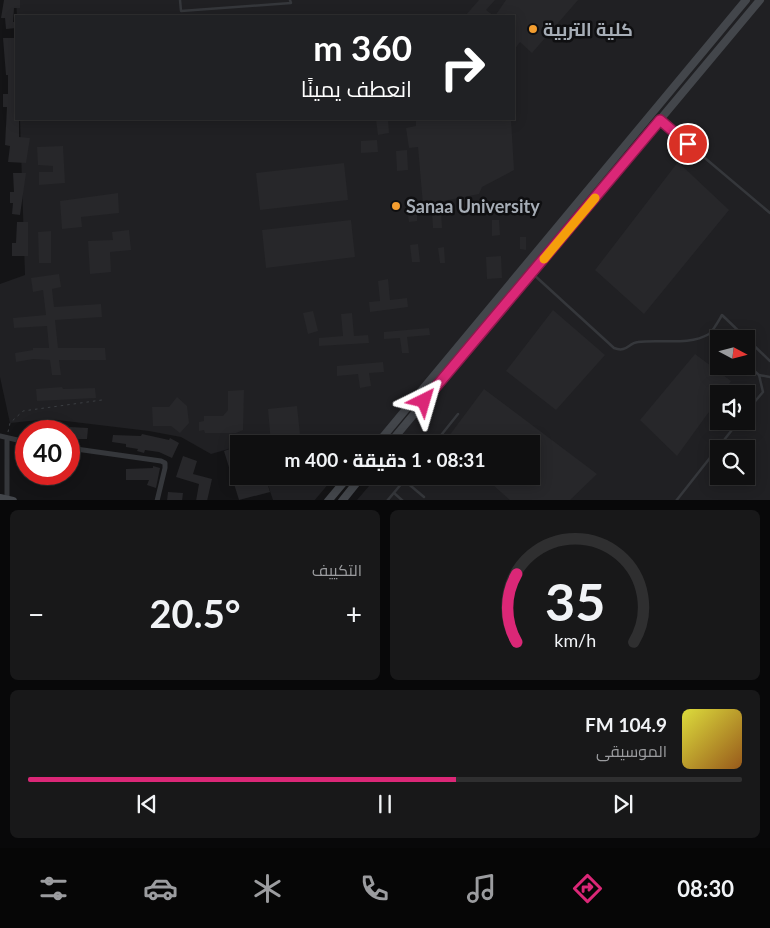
<!DOCTYPE html>
<html lang="ar">
<meta charset="utf-8">
<style>
:root{--surface:#0f0f10;--page:#181819;--text:#f1f3f6;--muted:#9b9c9f;--line:#2f2f30;--accent:#db2777}
body{margin:0;font-family:Lato,Cairo,sans-serif;background:var(--page);color:var(--text);direction:rtl;height:100vh;display:flex;flex-direction:column;font-size:19px;white-space:nowrap}
*{box-sizing:border-box;margin:0}
p{font-size:16px;color:var(--muted)}
.icon{flex:none;width:28px;height:28px;fill:none;stroke:currentColor;stroke-width:2;stroke-linecap:round;stroke-linejoin:round}
.map{position:relative;height:500px;overflow:hidden;direction:ltr}
.drawer{display:flex;flex-direction:column;gap:10px;padding:10px;background:#080809;flex:1}
.drawer>*{flex:none}
.hud{position:absolute;left:15px;top:15px;width:500px;height:105px;border-radius:0px;box-shadow:0 2px 12px #0003,0 0 0 1px var(--line);direction:rtl;background:#202124;color:#fff;overflow:hidden}
.needle{width:32px;rotate:97deg}
.fabs{position:absolute;left:710px;top:330px;display:grid;gap:10px}
.fabs a{display:grid;place-items:center;width:45px;height:45px;border-radius:0px;background:var(--surface);box-shadow:0 2px 12px #0003,0 0 0 1px var(--line);font-size:25px}
.speed{position:absolute;left:15px;top:420px;display:flex;gap:10px;font-size:25px;font-weight:700;text-align:center}
.speed>*{display:grid;place-content:center;width:65px;height:65px;border-radius:50%;background:var(--surface);box-shadow:0 2px 12px #0003,0 0 0 1px var(--line);line-height:1}
.speed .limit{border:8px solid #d22;background:#fff;color:#111}
.pin{position:absolute;display:grid;place-items:center;width:42px;height:42px;color:#fff;margin:-21px;border:2px solid #fff;border-radius:50%;box-shadow:0 1px 5px #0007}
.me{position:absolute;width:55px;margin:-28px;rotate:40deg;stroke-linejoin:round;filter:drop-shadow(0 0 4px #0008)}
.turn{display:flex;align-items:center;gap:18px;height:105px;padding:0 20px;font-size:22px}
.turn .icon{width:65px;height:65px;stroke-width:2.5}
.turn b{display:block;font-size:35px;line-height:42px}
.big{font-size:38px;font-weight:700;line-height:1.1}
.drawer .widget{flex:1;display:flex;flex-direction:column;justify-content:center;gap:8px;min-width:0;padding:0 18px;border-radius:8px;background:var(--page)}
.drawer .dial{align-items:center;gap:0}
.dial svg{height:130px;overflow:visible;fill:none;stroke:var(--line);stroke-width:7;stroke-linecap:round;text-anchor:middle}
.dial text{fill:var(--text);stroke:none}
.song{display:flex;align-items:center;gap:15px}
.cover{width:60px;height:60px;border-radius:8px;background:linear-gradient(135deg,hsl(60 70% 55%),hsl(30 70% 35%))}
.played{height:5px;border-radius:2px;background:linear-gradient(90deg,var(--accent) 60%,var(--line) 60%)}
.keys{display:flex;justify-content:space-around;direction:ltr}
.heat{display:flex;justify-content:space-between;align-items:center;font-size:28px;direction:ltr}
.drawer .tiles{flex:1;display:grid;gap:10px;grid-template-columns:1fr 1fr}
.widget:last-child{grid-column:span 2}
.trip{position:absolute;left:230px;top:435px;width:310px;height:50px;border-radius:0px;background:var(--surface);box-shadow:0 2px 12px #0003,0 0 0 1px var(--line);font-weight:700;line-height:50px;text-align:center;direction:rtl}
.dock{display:flex;height:80px;justify-content:space-around;align-items:center;background:#060606;color:var(--muted)}
.dock .icon{width:35px;height:35px}
.dock .active{color:var(--accent)}
.dock b{font-size:22px;color:var(--text)}
.map>svg:first-child{display:block}
</style>
<div class="map">
<svg width="770" height="501" viewBox="0 0 770 501">
<rect width="100%" height="100%" fill="#141416"/>
<path fill="#202023" fill-rule="evenodd" d="M16 0H770V500H357L375 479 373 476H531V444H254L253 442 239 444V446L211 454 181 437 149 431 49 419 10 423 0 377V284L25 275 20 119H514V16H17ZM719 339H746V366H719ZM719 394H746V421H719ZM719 449H746V476H719Z
M265 476H335L314 501 273 500Z"/>
<path fill="#27272a" d="M4 0H20V8H14L13 22H16V28L6 29 5 18H1Z
M479 0H495L486 10 494 16H465Z
M506 0H578L532 53 520 42 514 50V16H495Z
M3 38H15L16 119H19V137L30 138 26 163 8 162 10 146 5 145 7 107H3V94H8V75H6Z
M376 119H388L389 133 378 135Z
M416 119H511L514 170 482 187 479 194 423 205 418 147 409 148 406 128 416 126Z
M377 140 378 152 361 153V141Z
M63 146 65 183 39 185V172H53V166L38 165 37 147Z
M407 150 408 170 397 171 396 151Z
M678 162 729 210 644 314 595 270Z
M344 163 348 200 260 210 256 173Z
M13 173H26L20 215 12 214 13 203H10V192H14Z
M118 193 119 213 81 217 82 227 62 229 60 201Z
M441 212 442 228H433L432 213Z
M408 214H417V221L409 222Z
M351 220 355 257 266 268 262 230Z
M492 220H499L500 235 492 236Z
M17 222H28V256H12V243H16Z
M129 230 131 250 110 252 111 272 90 274 88 241 113 240 112 232Z
M51 231V263H39L38 232Z
M520 237H526V250L520 249Z
M418 244 420 262H412L410 245Z
M444 247 445 263H440L438 248Z
M501 256 502 278 487 279 486 257Z
M59 274 61 287 52 289 54 307 101 304 102 317 55 320 58 348H105L106 360H59L61 375H52L50 360 33 359 16 362 15 353 33 350V348H49L47 326 14 328 13 318 46 315 43 290 33 292 31 278Z
M388 279 390 300 407 298 408 307 370 312 369 302 380 301 378 281Z
M553 310 605 355 556 410 506 371Z
M313 311 318 331 308 334 303 313Z
M352 313 354 336 368 335 369 343 319 346V338L343 336 341 314Z
M429 328 430 335 407 337 409 353H402L400 338 384 339V332Z
M695 354 731 381 722 394H719V398L677 456 640 420Z
M383 362 384 372 369 373 371 386 360 388 358 374 337 376V366Z
M62 387 63 389 95 388 96 398 37 401 36 389Z
M484 389 597 474 569 501H511L483 476H531V444H443Z
M244 390 243 430 236 433H205L204 430 199 431V422L204 421V416H223L228 410V391Z
M177 397 187 406 189 423 180 433 171 426H153L152 407H169Z
M297 406 301 444H271L268 409Z
M70 427 88 428 87 439H78V445L70 444Z
M142 434 169 440 170 438 179 443 172 458 159 452 145 450 144 453 137 451 138 449 126 447V444L112 442 113 435 141 436Z
M239 446V476H265L270 492 239 500 224 451Z
M183 456 197 461 193 474 212 479 207 501H196L199 484 176 477Z
M153 466 160 468 156 488 147 485 149 480H126V469L153 468Z
M168 492 183 493 182 501H167Z"/>
<g fill="none" stroke-linecap="round" stroke-linejoin="round">
<path stroke="#3b3e42" stroke-width="1" stroke-dasharray="2.5 4" stroke-linecap="butt" d="M8 432 10 423 23 411 102 400"/>
<path stroke="#35373b" stroke-width="2.5" d="M180 0 181 11 291 3 290 0
M661 121 770 213
M533 274 614 348C627 353 628 343 638 342 660 339 689 346 709 334 713 331 719 320 722 315L770 361
M710 334 719 341
M746 364 759 375 763 392 746 412
M759 375 770 377
M434 444 458 414
M399 476 424 497
M394 493 403 501
M387 501 408 476
M676 501 739 421"/>
<path stroke="#35373b" stroke-width="5" d="M0 436 26 442
M69 448 161 461 165 463V468L157 501
M7 499V439"/>
<path stroke="#43464b" stroke-width="8" d="M377 444 746 0
M389 444 760 0
M0 498 13 501
M328 501 349 476
M342 501 362 476"/>
</g>
<g fill="none" stroke-linecap="round" stroke-linejoin="round">
<g stroke="#8e194d" stroke-width="12">
<path id="route" d="M424 401 660 120 688 144"/>
</g>
<use href="#route" stroke="#db2777" stroke-width="9"/>
<path stroke="#f59e0b" stroke-width="9" d="M544 259 595 198"/>
</g>
<g fill="#f39d2f" stroke="#0f0f11" stroke-width="2">
<circle cx="533" cy="29" r="5"/>
<circle cx="396" cy="206" r="5"/>
</g>
<g text-anchor="middle" dominant-baseline="central" stroke-width="5" stroke-linejoin="round" paint-order="stroke">
<g font-size="18" font-weight="bold" fill="#a6adb6" stroke="#0f0f11" text-anchor="start">
<text x="543" y="29">كلية التربية</text>
<text x="406" y="206">Sanaa University</text>
</g>
</g>
</svg>
<div class="fabs">
<a><svg class="needle" viewBox="-14 -14 28 28"><path d="M0-13l5 13h-10z" fill="#e53935"/><path d="M0 13l5-13h-10z" fill="#9b9c9f"/></svg></a>
<a><svg class="icon" aria-label="sound" viewBox="0 0 24 24"><path d="M4 9h4l5-4v14l-5-4H4zM17 9q2 3 0 6"/></svg></a>
<a><svg class="icon" aria-label="search" viewBox="0 0 24 24"><circle cx="10" cy="10" r="6"/><path d="M15 15l6 6"/></svg></a>
</div>
<div class="speed"><div class="limit">40</div></div>
<div class="pin" style="left:688px;top:144px;background:#d93025"><svg class="icon" aria-label="arrive" viewBox="0 0 24 24"><path d="M6 21V4h12l-3 4 3 4H6"/></svg></div>
<svg class="me" style="left:424px;top:401px" viewBox="-20 -20 40 40"><path d="M0-17L14 15 0 8-14 15z" fill="#db2777" stroke="#fff" stroke-width="4"/></svg>
<div class="trip">08:31 · 1 دقيقة · 400 m</div>
<div class="hud">
<div class="turn"><svg class="icon" aria-label="right" viewBox="0 0 24 24"><path d="M7 20v-9h11M14 6l5 5-5 5"/></svg><div><b>360 m</b>انعطف يمينًا</div></div>
</div>
</div>
<section class="drawer">
<div class="tiles">
<div class="widget dial"><svg viewBox="0 0 100 80">
<path d="M14 69A42 42 0 1 1 86 69"/>
<path d="M14 69A42 42 0 0 1 14 27" stroke="#db2777"/>
<text x="50" y="56" font-size="32" font-weight="700">35</text>
<text x="50" y="72" font-size="11">km/h</text>
</svg></div>
<div class="widget"><p>التكييف</p>
<div class="heat"><a>−</a><b class="big">20.5°</b><a>+</a></div>
</div>
<div class="widget">
<div class="song"><i class="cover"></i><div><b>104.9 FM</b><p>الموسيقى</p></div></div>
<div class="played"></div>
<div class="keys"><svg class="icon" aria-label="previous" viewBox="0 0 24 24"><path d="M18 5L8 12l10 7zM5 5v14"/></svg><svg class="icon" aria-label="pause" viewBox="0 0 24 24"><path d="M8 5v14M16 5v14"/></svg><svg class="icon" aria-label="next" viewBox="0 0 24 24"><path d="M6 5l10 7-10 7zM19 5v14"/></svg></div>
</div>
</div>
</section>
<nav class="dock">
<b>08:30</b>
<svg class="icon active" aria-label="directions" viewBox="0 0 24 24"><path d="M12 3l9 9-9 9-9-9zM9 14v-3h6M13 9l2 2-2 2"/></svg>
<svg class="icon" aria-label="music" viewBox="0 0 24 24"><path d="M9 18V5l10-2v13"/><circle cx="6" cy="18" r="3"/><circle cx="16" cy="16" r="3"/></svg>
<svg class="icon" aria-label="phone" viewBox="0 0 24 24"><path d="M5 4h4l2 5-3 2q2 4 5 5l2-3 5 2v4C11 20 4 13 5 4z"/></svg>
<svg class="icon" aria-label="climate" viewBox="0 0 24 24"><path d="M12 3v18M4 7l16 10M4 17L20 7"/></svg>
<svg class="icon" aria-label="car" viewBox="0 0 24 24"><path d="M5 17H2v-5l4-1 3-4h7l3 4 3 1v5h-3M9 17h6M6 11h13"/><circle cx="7" cy="17" r="2"/><circle cx="17" cy="17" r="2"/></svg>
<svg class="icon" aria-label="filters" viewBox="0 0 24 24"><path d="M4 7h16M4 17h16"/><circle cx="9" cy="7" r="2"/><circle cx="15" cy="17" r="2"/></svg>
</nav>
